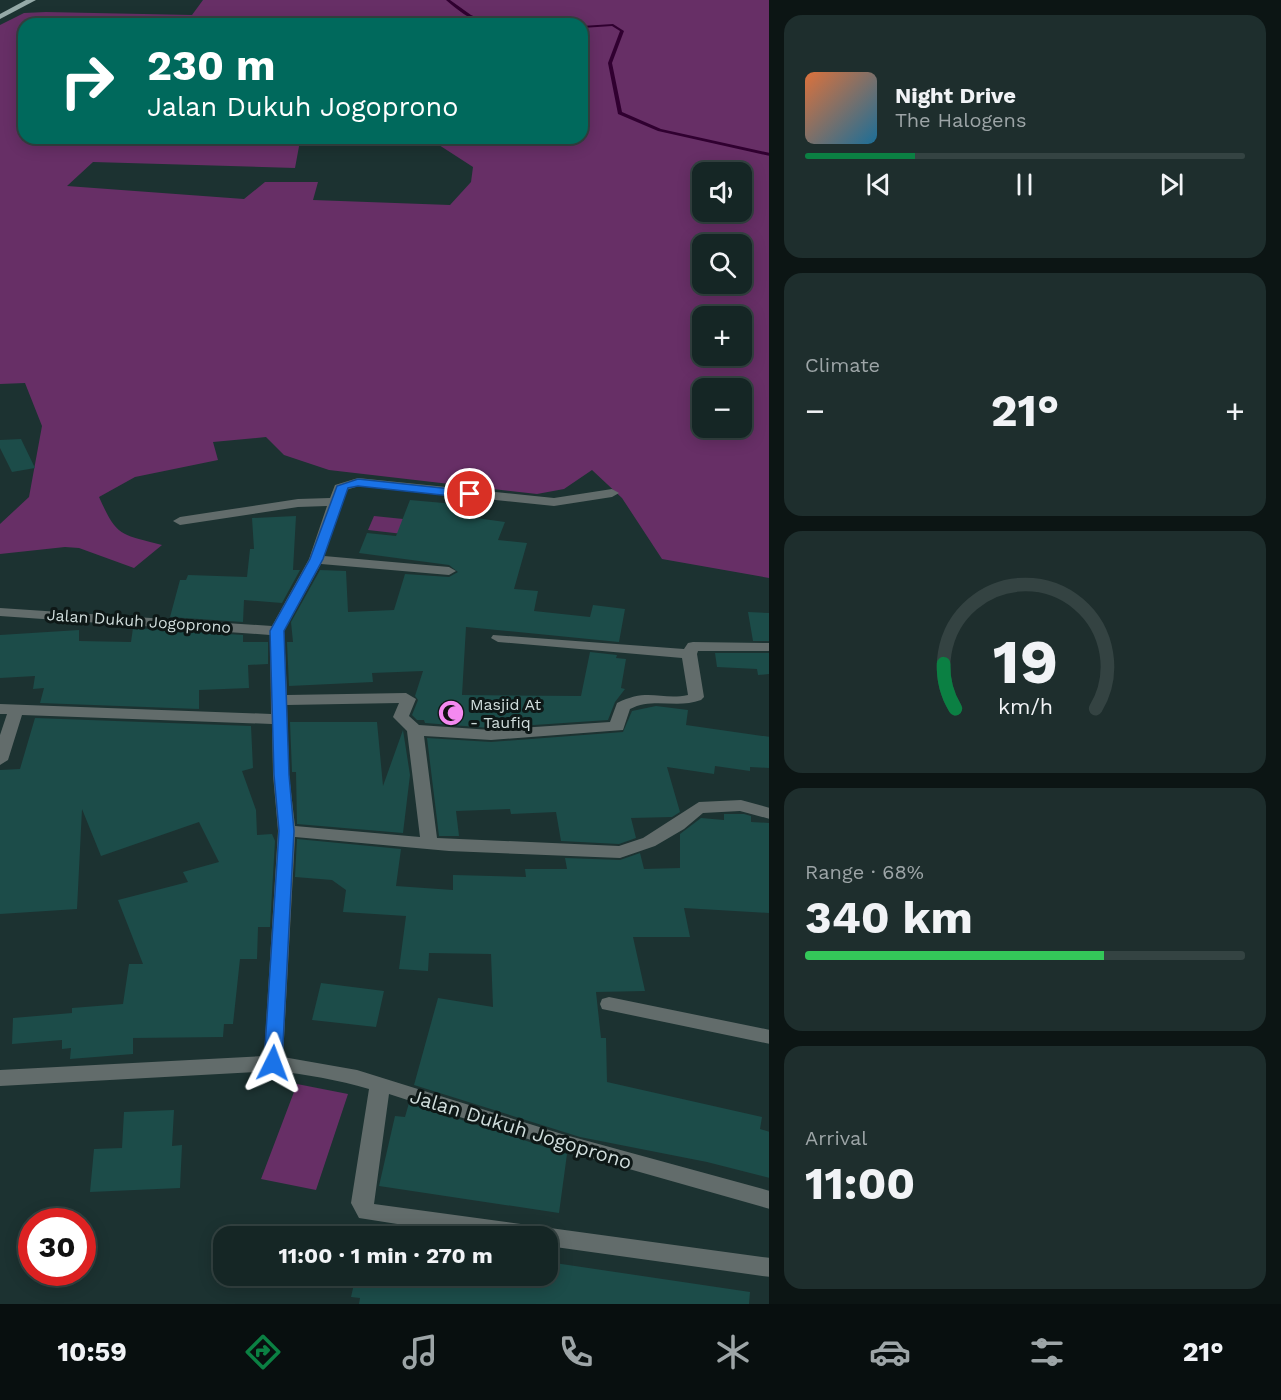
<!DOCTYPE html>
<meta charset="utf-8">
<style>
:root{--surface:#152625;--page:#1e2e2d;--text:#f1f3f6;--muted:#9da5a7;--line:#344342;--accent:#0b8043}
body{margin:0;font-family:"Work Sans",sans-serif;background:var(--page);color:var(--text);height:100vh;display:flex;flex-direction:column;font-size:22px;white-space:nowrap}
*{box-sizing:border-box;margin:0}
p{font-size:20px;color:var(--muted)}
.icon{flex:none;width:33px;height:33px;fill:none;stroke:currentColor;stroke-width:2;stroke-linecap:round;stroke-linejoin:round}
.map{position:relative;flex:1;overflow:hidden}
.details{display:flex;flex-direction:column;gap:15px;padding:15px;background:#0c1514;width:512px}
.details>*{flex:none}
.banner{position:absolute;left:18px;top:18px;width:570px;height:126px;border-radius:18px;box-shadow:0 3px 15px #0003,0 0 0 2px var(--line);background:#00695c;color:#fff;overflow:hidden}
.buttons{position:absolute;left:692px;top:162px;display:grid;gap:12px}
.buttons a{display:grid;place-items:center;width:60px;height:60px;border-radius:12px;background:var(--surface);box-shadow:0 3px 15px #0003,0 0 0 2px var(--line);font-size:30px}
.speed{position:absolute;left:18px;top:1208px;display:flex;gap:12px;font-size:30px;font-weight:700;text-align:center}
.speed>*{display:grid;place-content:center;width:78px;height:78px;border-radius:50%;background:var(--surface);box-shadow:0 3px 15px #0003,0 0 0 2px var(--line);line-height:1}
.speed .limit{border:9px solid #d22;background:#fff;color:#111}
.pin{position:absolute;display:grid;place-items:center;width:51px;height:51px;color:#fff;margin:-26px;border:3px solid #fff;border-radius:50%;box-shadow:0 2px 6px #0007}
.me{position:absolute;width:66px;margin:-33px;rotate:3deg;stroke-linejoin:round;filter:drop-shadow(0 0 4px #0008)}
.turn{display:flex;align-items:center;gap:21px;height:126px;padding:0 30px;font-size:27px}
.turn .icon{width:78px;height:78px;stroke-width:2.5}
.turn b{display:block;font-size:42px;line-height:51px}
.big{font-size:45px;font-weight:700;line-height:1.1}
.details .widget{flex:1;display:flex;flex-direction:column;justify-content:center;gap:9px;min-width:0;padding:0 21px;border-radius:18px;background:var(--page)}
.details .dial{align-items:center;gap:0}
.dial svg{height:156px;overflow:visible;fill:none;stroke:var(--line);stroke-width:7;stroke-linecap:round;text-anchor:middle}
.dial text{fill:var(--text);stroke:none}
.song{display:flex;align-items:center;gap:18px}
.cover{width:72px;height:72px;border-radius:9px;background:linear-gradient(135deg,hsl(20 70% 55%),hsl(200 70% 35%))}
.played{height:6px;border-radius:3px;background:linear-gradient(90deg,var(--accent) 25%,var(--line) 25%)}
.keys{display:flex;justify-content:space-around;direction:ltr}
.heat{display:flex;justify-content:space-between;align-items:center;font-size:33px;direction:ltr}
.charge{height:9px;border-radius:4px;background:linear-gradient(90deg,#34c759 68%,var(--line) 0)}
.trip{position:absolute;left:213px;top:1226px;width:345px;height:60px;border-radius:18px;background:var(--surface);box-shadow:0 3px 15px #0003,0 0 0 2px var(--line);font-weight:700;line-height:60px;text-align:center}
.tabs{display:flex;height:96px;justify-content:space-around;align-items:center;background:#080f0f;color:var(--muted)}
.tabs .icon{width:42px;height:42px}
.tabs .active{color:var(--accent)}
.tabs b{font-size:27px;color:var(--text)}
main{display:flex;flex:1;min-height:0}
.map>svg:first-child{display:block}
</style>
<main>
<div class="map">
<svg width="770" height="1304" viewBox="0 0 770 1304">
<rect width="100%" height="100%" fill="#1c3231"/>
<path fill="#672f66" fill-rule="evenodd" d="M203 0H769V578L662 559 622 498 592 470 564 489 537 494 329 470 284 455 266 437 213 442 218 460 135 477 99 497C117 537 120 534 162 545L134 568 79 548 65 547 0 554V524L29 497 42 426 25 383 0 384V25L24 13 46 12 192 15ZM24 24H582V138H409L439 145 473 167 471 182 450 205 313 200 318 182H265L244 199 67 186 93 162 295 168 300 141 305 138H24ZM702 172H741V212H702ZM702 244H741V284H702ZM702 316H741V356H702ZM702 388H741V428H702Z
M374 516 452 524 447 539 368 530Z
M297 1084 348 1094 316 1190 261 1179Z"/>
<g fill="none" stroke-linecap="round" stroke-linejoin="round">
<path fill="#300030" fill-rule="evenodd" d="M446 0H450L471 15 491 24C474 24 458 10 446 0Z
M613 24 624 31 612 63 622 112 661 129 770 153V156L658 131 618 114 608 63 620 31 612 26 582 28V26Z"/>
</g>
<path fill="#1c4c49" d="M21 439 35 468 12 472 0 448V440Z
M410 500 466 505 462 516 505 522 498 540 527 543 514 589 538 591 534 611 590 617 593 605 625 609 619 642 466 627 462 695 581 696 590 652 617 655 616 658 626 659 621 688 625 689 615 702 608 720 491 728 425 723 424 720H417L412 715 418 700 415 696 423 671 372 673 373 682 289 686 287 642H293L291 622 320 570 346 571 348 612 394 610 405 574 449 577 458 572 449 565 359 553 367 533 396 536Z
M296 516 293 570H300L282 603 244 600 243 622 170 617 180 580H186L188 575 247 577 250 549H254L252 518Z
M748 612 770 613V641H753Z
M133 628 243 635V642H268V664L248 665 249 688 199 690V709L40 703 44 688 33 689 35 676 0 678V635L79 630V641L131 642Z
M715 653H770V674L758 675 757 669 717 667Z
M656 706 688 710 686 725 770 737V768L750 767V771L715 766 714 774 667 767 680 812 672 817 631 818 636 838 619 844 561 841 556 812 511 814 510 809 456 811 459 836H439L427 738 491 742 623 732 632 711Z
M35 718 251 726 253 768 242 771 256 810 257 835 272 834 275 841 270 927H258L257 959H240L233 1024H224L223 1037 133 1038V1054L70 1059 71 1048 62 1049V1040L12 1044 13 1018 72 1013V1008L123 1004 129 964H143L118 900 188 882 183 872 219 862 199 822 101 856 82 809 77 909 0 914V770L20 769Z
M290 722H377L383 786 403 730 410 775 403 833 297 824 296 772H292Z
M724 814H744L751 816V822L770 823V913L684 908 690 937H633L645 991 596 992 601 1038H606L607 1082 762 1117 760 1129 770 1132V1178L707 1162 580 1137 414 1085 438 998 493 1007 491 954 429 953 428 971 399 969 406 916 343 912 346 890 332 880 295 877 297 839 401 849 396 886 453 890V875L526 877 525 869H567L565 858 620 860 640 853 644 869 680 868V834L701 818 724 820Z
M321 983 384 991 376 1027 312 1020Z
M409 1103 567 1154 559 1213 379 1186 395 1116 405 1117Z
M174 1110 172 1146 182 1145 180 1188 90 1192 94 1149 122 1148 124 1112Z
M548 1262 750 1292 749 1304H359L360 1298 351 1297 356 1275H548Z"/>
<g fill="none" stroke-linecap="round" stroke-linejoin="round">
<path fill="#626c6b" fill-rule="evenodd" d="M358 478 554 498 612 489 619 493 612 497 554 506 359 486 346 490 324 556 449 567 456 571 449 575 321 564 284 631 287 695 406 693 416 699 409 716 419 725 491 730 610 722 617 703C649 687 661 701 688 695L682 658 498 642 491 638 493 635 684 649 688 643 693 642 770 643V651H698L697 654 704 697 701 700C677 709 653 697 630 709L623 730 491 740 424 736 437 838 619 846 643 838 699 802 741 800 770 808V819L740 811 703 813 684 829 655 846 620 858 449 851 295 837 283 1057 357 1070 562 1134 770 1191V1209L562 1150 389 1094 374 1204 770 1258V1277L548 1246V1236H474L359 1218 351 1203 369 1089C338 1080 306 1074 273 1071L0 1086V1070L264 1056 278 831 273 775 272 724 22 715 8 760 0 765V735L7 714H0V704L271 714 270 635 0 616V608L272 626 309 559 327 506 298 507 180 525 173 521 180 517 298 499 330 498 335 485ZM399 703 393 717 407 731 420 837 295 826 289 775 287 705Z
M609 997 770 1030V1044L602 1009 600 1004 602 999Z"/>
<path fill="#95aaa8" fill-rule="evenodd" d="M26 0H36L0 19V14Z"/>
</g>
<path fill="#1a73e8" stroke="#114b97" stroke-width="1.5" d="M358 479 470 491 476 494 470 498 358 486 348 488 323 559 284 631 289 775 294 831 282 1063 279 1068H267L264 1063 279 831 274 775 270 631 310 559 337 486Z"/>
<defs>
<g id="mosque-disc" transform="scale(1.35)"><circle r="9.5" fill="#f489f0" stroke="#0e1817"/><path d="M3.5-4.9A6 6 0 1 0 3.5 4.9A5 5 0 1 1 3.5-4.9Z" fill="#111"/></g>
</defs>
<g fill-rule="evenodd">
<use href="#mosque-disc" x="451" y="713"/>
</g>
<g text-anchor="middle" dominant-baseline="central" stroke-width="6" stroke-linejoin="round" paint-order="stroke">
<g font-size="16" fill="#d0dddc" stroke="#0e1817">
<text transform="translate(139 621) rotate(4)">Jalan Dukuh Jogoprono</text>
</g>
<g font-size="16" fill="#d0dddc" stroke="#0e1817" text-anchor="start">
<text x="470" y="704">Masjid At<tspan x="470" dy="18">- Taufiq</tspan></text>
</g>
<g font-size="20" fill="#d0dddc" stroke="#0e1817">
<text transform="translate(521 1129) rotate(17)">Jalan Dukuh Jogoprono</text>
</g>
</g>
</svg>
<div class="buttons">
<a><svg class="icon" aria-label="sound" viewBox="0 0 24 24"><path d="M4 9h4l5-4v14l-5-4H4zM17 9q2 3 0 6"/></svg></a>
<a><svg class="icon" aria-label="search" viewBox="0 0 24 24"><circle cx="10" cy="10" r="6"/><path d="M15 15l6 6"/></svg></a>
<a>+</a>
<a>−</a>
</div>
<div class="speed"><div class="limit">30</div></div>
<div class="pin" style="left:470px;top:494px;background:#d93025"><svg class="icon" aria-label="arrive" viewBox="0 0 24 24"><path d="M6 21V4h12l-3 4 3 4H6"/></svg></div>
<svg class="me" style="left:273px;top:1063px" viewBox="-20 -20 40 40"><path d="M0-17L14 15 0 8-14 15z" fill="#1a73e8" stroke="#fff" stroke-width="4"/></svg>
<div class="trip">11:00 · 1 min · 270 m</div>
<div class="banner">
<div class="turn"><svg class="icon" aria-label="right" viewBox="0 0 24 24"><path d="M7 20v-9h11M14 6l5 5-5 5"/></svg><div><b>230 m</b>Jalan Dukuh Jogoprono</div></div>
</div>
</div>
<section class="details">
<div class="widget">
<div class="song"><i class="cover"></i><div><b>Night Drive</b><p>The Halogens</p></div></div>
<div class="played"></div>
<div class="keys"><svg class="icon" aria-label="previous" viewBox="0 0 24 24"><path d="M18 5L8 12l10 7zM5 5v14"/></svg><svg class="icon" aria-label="pause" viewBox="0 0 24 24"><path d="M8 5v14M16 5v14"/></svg><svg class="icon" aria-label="next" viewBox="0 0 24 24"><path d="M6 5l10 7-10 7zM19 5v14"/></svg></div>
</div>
<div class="widget"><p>Climate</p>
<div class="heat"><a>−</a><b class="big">21°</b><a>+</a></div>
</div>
<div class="widget dial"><svg viewBox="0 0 100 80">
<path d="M14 69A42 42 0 1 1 86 69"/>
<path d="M14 69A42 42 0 0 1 8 46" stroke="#0b8043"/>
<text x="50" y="56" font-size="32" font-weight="700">19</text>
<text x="50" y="72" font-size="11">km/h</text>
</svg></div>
<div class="widget"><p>Range · 68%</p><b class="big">340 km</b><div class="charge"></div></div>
<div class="widget"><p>Arrival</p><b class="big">11:00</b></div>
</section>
</main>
<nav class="tabs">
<b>10:59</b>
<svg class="icon active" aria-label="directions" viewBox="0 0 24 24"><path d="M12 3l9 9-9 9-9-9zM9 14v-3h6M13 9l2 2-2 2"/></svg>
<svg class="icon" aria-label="music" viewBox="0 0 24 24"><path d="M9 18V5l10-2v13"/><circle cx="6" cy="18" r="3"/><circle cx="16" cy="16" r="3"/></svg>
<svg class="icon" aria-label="phone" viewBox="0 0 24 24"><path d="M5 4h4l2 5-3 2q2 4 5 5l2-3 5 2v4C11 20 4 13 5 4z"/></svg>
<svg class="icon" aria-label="climate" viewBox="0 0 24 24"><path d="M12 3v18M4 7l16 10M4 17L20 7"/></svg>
<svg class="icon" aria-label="car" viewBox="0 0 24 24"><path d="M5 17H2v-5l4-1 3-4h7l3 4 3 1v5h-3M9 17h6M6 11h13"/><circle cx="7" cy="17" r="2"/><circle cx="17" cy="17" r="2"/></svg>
<svg class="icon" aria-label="filters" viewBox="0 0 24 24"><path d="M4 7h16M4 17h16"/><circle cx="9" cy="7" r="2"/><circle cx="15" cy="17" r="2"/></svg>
<b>21°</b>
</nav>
